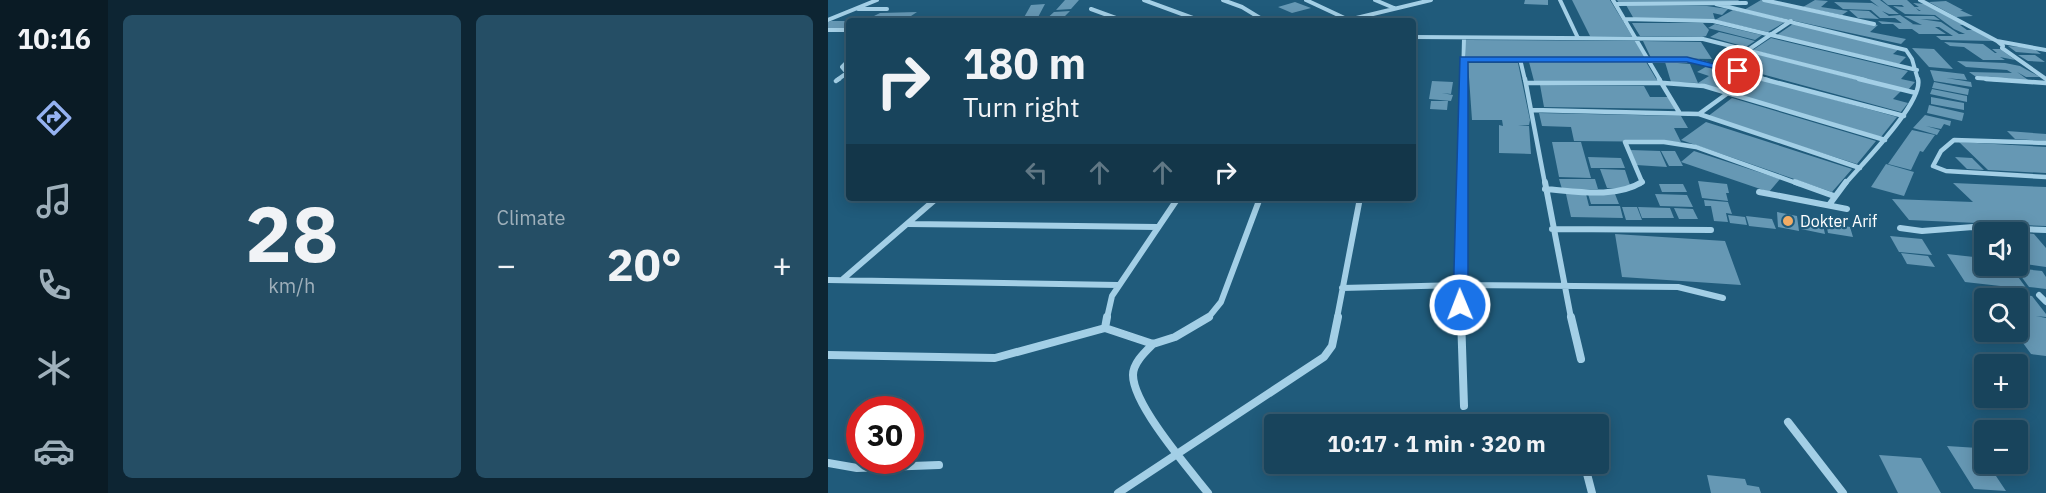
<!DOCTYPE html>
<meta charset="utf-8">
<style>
:root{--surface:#18445c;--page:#254e65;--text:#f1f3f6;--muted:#9fb0bb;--line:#365c72;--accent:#95b2f1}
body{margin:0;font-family:"IBM Plex Sans",sans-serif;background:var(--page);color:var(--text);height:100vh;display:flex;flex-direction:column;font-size:22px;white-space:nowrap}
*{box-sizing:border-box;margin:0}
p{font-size:20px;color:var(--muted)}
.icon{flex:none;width:33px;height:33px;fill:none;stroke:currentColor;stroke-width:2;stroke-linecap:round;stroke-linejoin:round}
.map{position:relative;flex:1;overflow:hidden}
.sheet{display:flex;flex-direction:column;gap:15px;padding:15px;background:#0d2533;width:720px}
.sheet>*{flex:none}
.top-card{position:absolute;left:18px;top:18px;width:570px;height:183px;border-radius:6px;box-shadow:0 3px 15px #0003,0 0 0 2px var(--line);background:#18445c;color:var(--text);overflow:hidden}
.tools{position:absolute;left:1146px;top:222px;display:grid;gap:12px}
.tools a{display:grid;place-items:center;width:54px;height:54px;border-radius:6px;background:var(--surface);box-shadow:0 3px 15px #0003,0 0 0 2px var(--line);font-size:30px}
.speed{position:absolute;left:18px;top:396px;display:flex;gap:12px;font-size:30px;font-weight:700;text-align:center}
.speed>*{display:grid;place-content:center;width:78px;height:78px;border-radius:50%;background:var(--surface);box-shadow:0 3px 15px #0003,0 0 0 2px var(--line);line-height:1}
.speed .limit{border:9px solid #d22;background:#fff;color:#111}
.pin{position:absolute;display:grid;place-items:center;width:51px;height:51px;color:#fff;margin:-26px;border:3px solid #fff;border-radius:50%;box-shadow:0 2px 6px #0007}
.me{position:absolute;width:66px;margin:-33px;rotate:359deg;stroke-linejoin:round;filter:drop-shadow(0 0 4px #0008)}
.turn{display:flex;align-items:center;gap:21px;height:126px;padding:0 18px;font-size:27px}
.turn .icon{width:78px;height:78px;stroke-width:2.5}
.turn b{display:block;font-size:42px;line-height:51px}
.lanes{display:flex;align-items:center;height:57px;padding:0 18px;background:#0003;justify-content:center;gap:30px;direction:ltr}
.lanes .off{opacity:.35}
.big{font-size:45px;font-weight:700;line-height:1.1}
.sheet .tile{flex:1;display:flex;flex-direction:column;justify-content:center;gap:9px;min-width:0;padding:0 21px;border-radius:9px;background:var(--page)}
.sheet .dial{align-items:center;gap:0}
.dial b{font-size:78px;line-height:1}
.heat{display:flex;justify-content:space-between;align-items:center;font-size:33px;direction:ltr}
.sheet .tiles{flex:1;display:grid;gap:15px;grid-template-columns:repeat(2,1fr)}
.trip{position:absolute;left:436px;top:414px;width:345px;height:60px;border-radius:6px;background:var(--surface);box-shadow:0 3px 15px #0003,0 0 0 2px var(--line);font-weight:700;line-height:60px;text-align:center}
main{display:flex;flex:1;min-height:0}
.menu{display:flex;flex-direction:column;width:108px;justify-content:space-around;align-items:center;background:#0a1b25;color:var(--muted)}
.menu .icon{width:42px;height:42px}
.menu .on{color:var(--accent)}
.menu b{font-size:27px;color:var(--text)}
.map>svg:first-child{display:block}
</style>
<main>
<nav class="menu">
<b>10:16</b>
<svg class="icon on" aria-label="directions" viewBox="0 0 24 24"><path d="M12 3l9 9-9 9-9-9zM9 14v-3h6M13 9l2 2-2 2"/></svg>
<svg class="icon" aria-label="music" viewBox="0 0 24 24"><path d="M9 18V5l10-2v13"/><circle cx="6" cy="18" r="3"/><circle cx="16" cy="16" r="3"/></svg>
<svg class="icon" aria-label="phone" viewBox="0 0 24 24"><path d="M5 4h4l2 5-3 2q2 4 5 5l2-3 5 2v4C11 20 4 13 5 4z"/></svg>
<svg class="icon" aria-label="climate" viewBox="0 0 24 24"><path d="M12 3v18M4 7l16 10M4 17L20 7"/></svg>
<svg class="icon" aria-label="car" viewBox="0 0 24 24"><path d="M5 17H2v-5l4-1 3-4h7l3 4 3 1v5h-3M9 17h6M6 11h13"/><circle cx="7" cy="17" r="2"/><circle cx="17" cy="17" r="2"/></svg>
</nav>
<section class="sheet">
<div class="tiles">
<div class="tile dial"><b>28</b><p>km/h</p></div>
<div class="tile"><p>Climate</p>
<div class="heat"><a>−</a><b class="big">20°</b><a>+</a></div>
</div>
</div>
</section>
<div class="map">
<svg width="1218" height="493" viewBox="0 0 1218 493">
<rect width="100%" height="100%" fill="#205b7b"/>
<path fill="#6698b4" d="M237 0H251L243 9 228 10Z
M720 0V5L696 4 697 0Z
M744 0H782L804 36H762Z
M789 0H910L914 3H791Z
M933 0 1050 25 1042 32 1078 39 1073 44 916 10Z
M987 0 1000 1 993 7 1020 11 1014 15 975 7Z
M1042 0H1052L1071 14H1061L1054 11 1061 16 1072 15 1085 24H1075L1067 18H1052L1043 10 1015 9 1006 2 1044 3 1051 7Z
M1054 0H1079L1091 11H1093L1086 7H1091L1085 3 1098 4 1136 25H1132L1139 30H1149L1166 41 1113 40 1108 36H1125L1111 27H1107L1118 34H1091L1084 29H1071L1065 24H1054L1050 21 1094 25 1076 16H1106L1112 20 1092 19 1113 22 1131 34H1137L1126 29 1107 15 1077 14 1065 6 1076 7 1074 5H1060Z
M1118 1 1135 10H1132L1145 16 1128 17 1101 2Z
M467 2 475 5 462 9 475 5 483 8 464 13 450 7Z
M217 4 208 21H194L203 5Z
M798 5 879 6 900 9 894 15 885 13 887 20 806 19Z
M905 10 957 22 940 32 887 20Z
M1021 10 1041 11 1051 19 1030 18Z
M242 11 232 21H216L226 12Z
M89 12 83 16H46L52 13Z
M3 21H21V29H0V22Z
M804 23H875L881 30 878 36 874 37 812 36Z
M887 24 925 33 934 35 927 40 880 28Z
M965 24 1072 48 1065 54 1078 57 1071 64 949 35Z
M891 32 912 37 927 41 918 47 882 37Z
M943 38 1080 71 1073 79 1087 82 1080 90 925 50Z
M637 40 808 41 818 58 638 57Z
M815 41 873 42 884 59 823 58Z
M1116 42 1155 44 1167 53H1169L1164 49H1172L1187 60 1172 57 1177 60H1155L1136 47 1122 46Z
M1180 46 1205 48 1213 54 1188 52Z
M906 48 1073 91 1065 99 1080 103 1073 112 886 61Z
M1084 48 1106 49 1125 69 1101 67Z
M1190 55H1207L1217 62 1200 61Z
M1129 61 1177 63 1192 66 1212 77H1198L1189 72 1203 82 1151 79 1141 72 1184 73 1179 70 1138 67Z
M701 62H818L830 82 706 81Z
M837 62 862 64 870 83 843 82Z
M640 63H690L702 120 701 125 690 126H701L703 154 671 153V125L675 126 674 120H644Z
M881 65 1069 117 1053 137 870 83 881 76 869 72Z
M1102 70 1136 74 1139 80 1118 78 1143 82 1144 87 1106 81Z
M604 81 625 82 623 94 614 93 625 95 623 101 601 99Z
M1106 82 1141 89 1140 95 1104 88Z
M712 85 816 86 822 97H841L847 109 716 107Z
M1104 89 1139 96V102L1102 94Z
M1103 97 1136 103V110L1103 104Z
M904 98 1048 141 1029 164 879 117Z
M603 101H620L619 110 602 109Z
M1101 105 1136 113 1134 121 1099 113Z
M711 113 853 116 860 128H846L853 142 746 141 743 127 714 126Z
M1097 115 1123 121 1122 126 1116 124 1113 129 1098 126 1112 130 1109 135 1085 128Z
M878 122 1024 169 1004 192 853 140Z
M1084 130 1107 135 1095 152 1092 151 1083 170 1060 164Z
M1179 131 1218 134V141L1187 139Z
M724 142H753L763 178 731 177Z
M1131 142 1218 147V173L1160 170Z
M802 150 832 151 839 167 808 165Z
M833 151H847L855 166H841Z
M866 151 952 179 941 192 853 162Z
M760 157 793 158 797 168H763Z
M1127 157 1144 158 1156 170 1139 169Z
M1058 164 1086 172 1076 196 1043 187Z
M772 169 797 170 803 188H779Z
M731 179H767L770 189H734Z
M870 181 899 184 901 193H898L900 201 874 198Z
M1125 183 1218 187V226L1081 220 1064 199 1145 202Z
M831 184H855L859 192H834Z
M738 194H758L761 206H792L795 218 743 217Z
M760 194H787L791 204H763Z
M827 194 859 195 865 207 832 206Z
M876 200 900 202 904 214 898 213 900 222 886 221 883 206H877Z
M794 207H809L814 220H798Z
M810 207 842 208 846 218H814Z
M846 208 865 209 870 219H851Z
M949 212 969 216 971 231 950 227Z
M900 215 917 217 919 225 902 223Z
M918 216 944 219 948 229 921 226Z
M972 221 995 225 997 234 973 229Z
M998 223 1022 227 1025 237 1000 233Z
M1190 232 1206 234 1218 248V267L1190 263Z
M787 234 897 241 913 285 794 277Z
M1062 236 1094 239 1104 255 1071 252Z
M1073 253 1100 256 1107 267 1079 264Z
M1119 254 1155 258 1156 266H1182L1199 289 1137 282Z
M1187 268 1214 271 1218 277V289L1201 287Z
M1148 289 1204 296 1218 314V317L1208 316 1218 318V356L1203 354 1187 332H1190V298H1156V302Z
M1119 446 1150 448 1156 458V464H1160L1178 491 1146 489Z
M1051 455 1093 458 1113 493H1070Z
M879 475 917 479 919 485 931 487 933 493H883Z"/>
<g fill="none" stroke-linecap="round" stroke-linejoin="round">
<path stroke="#a3cfe6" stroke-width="4" d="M316 0 373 21
M395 0 414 7 437 21
M478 0 523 21
M547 0 566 8
M732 0 750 38
M785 0 832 80
M936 0 1046 24
M1092 0 1169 41 1218 50
M788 4 918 3
M888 4 1078 50 1084 59 1090 80
M30 9H59
M263 9 296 21
M796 19 885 21 1089 70
M0 20 49 0
M520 20 603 0
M418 21 432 18
M0 30H21
M585 37 875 39 1037 80
M1169 41 1175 46 1174 48 1218 79
M920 50 963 21
M635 59 868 61 940 80
M692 59 697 80
M1149 78 1178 80
M9 80 19 73 14 67 21 60
M635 80 636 38"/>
<path stroke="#a3cfe6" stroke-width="4.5" d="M697 79 717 184
M831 79 851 112
M935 79 1076 116
M1031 79 1088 93
M1158 79 1218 83
M8 81 11 79
M699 83H836L876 86 1057 140
M704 110 871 114 1032 168
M871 114 900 93
M1218 143 1126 140 1113 151 1105 166 1118 171 1218 177
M634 184 635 79
M812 184 814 182 797 142H836L868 147 971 184
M1017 184C1033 165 1096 102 1090 79"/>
<path stroke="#a3cfe6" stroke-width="6" d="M717 182 743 318
M967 182 1006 196
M717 189C747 191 787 199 814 182
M931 192 1019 209
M1001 205 1018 182
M80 224 329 227
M1072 228 1094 231 1145 227 1218 230
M724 229 883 230
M15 279 109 198
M0 280 290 285
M514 288 632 285 850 287 895 298
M1211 295 1218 302
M279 318 284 296 350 198
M380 318 393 302 432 198
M509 318 532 198
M633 318 634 182"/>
<path stroke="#a3cfe6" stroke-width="8" d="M279 317 277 328 325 344 347 337 381 317
M633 317 636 406
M743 317 753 359
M325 344C317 352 305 363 305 375 305 405 361 469 380 493
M0 355 167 358 277 328
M960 422 1015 493
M0 463 29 468 111 465
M642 464 758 470
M759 464 758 470 764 493
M290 493 496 357 504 346 510 317"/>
</g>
<path fill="#1a73e8" stroke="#114b97" stroke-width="1.5" d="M632 57H859L914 71 910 74 859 62H640V305L632 310 625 305Z"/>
<circle fill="#f3ac64" stroke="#205b7b" stroke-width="2" cx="960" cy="221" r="6"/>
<g text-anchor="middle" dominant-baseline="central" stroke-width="4.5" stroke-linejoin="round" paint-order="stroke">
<g font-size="16" fill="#fff" stroke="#205b7b" text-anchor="start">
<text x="972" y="221">Dokter Arif</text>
</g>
</g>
</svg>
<div class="tools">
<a><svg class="icon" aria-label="sound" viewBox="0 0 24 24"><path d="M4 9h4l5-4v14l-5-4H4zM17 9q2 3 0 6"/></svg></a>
<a><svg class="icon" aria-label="search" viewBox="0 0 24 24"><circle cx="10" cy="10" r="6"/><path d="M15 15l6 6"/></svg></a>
<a>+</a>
<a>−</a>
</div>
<div class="speed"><div class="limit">30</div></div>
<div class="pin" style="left:910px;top:71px;background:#d93025"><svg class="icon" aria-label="arrive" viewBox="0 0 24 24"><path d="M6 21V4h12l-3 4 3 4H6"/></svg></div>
<svg class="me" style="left:632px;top:305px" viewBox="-20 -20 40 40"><circle r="17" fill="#1a73e8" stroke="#fff" stroke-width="3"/><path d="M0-11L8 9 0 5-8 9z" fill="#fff"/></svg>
<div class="trip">10:17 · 1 min · 320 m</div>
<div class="top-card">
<div class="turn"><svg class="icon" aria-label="right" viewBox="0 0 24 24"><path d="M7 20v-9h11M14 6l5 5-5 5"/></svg><div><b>180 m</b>Turn right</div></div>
<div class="lanes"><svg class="icon off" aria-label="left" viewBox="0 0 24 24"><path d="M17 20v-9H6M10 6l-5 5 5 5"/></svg><svg class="icon off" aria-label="ahead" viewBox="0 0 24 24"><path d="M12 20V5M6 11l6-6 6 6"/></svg><svg class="icon off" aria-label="ahead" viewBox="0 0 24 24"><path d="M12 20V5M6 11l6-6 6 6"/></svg><svg class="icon" aria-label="right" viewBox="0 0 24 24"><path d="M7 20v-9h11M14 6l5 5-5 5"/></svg></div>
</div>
</div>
</main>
